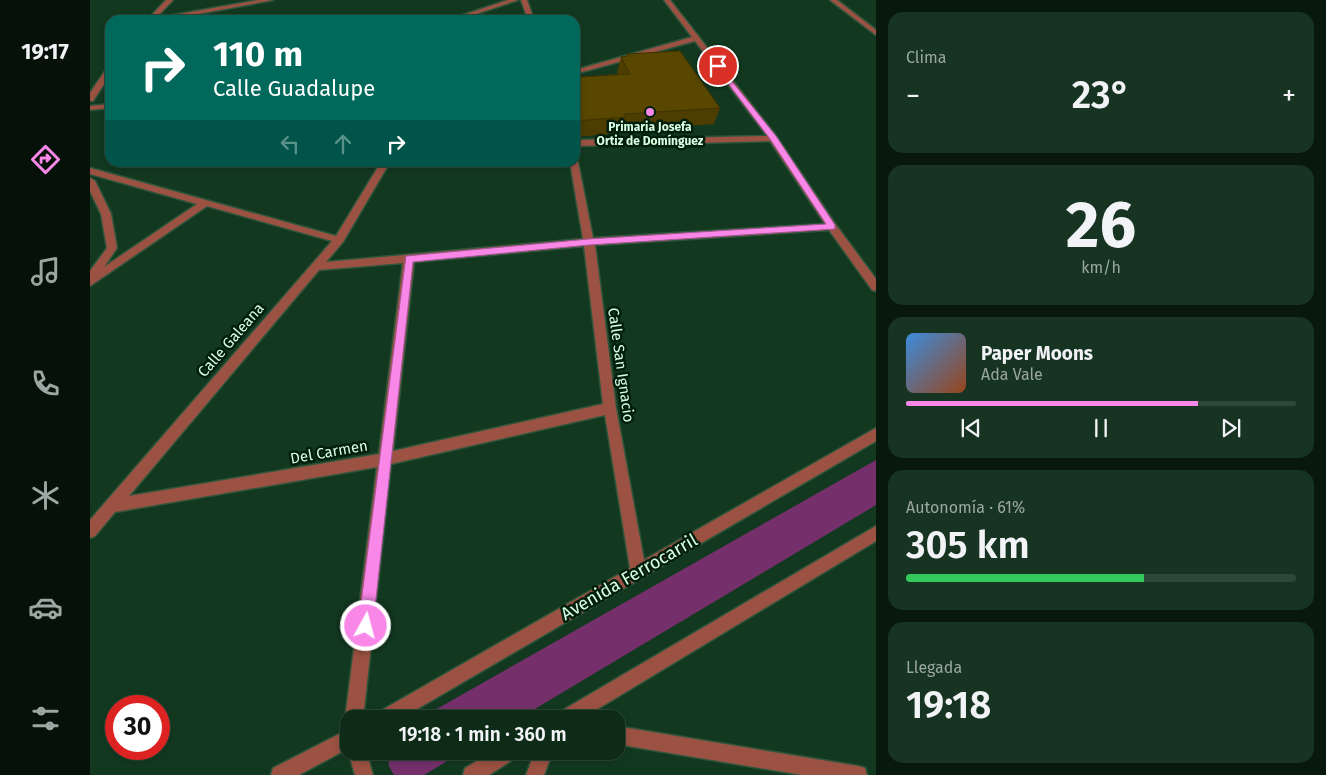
<!DOCTYPE html>
<html lang="es">
<meta charset="utf-8">
<style>
:root{--surface:#0e2b18;--page:#173321;--text:#f1f3f6;--muted:#9ba7a2;--line:#2e4737;--accent:#f987e8}
body{margin:0;font-family:"Fira Sans",sans-serif;background:var(--page);color:var(--text);height:100vh;display:flex;flex-direction:column;font-size:19px;white-space:nowrap}
*{box-sizing:border-box;margin:0}
p{font-size:16px;color:var(--muted)}
.icon{flex:none;width:28px;height:28px;fill:none;stroke:currentColor;stroke-width:2;stroke-linecap:round;stroke-linejoin:round}
.map{position:relative;flex:1;overflow:hidden}
.details{display:flex;flex-direction:column;gap:12px;padding:12px;background:#08180d;width:450px}
.details>*{flex:none}
.hud{position:absolute;left:15px;top:15px;width:475px;height:152px;border-radius:15px;box-shadow:0 2px 8px #0003,0 0 0 1px var(--line);background:#00695c;color:#fff;overflow:hidden}
.speed{position:absolute;left:15px;top:695px;display:flex;gap:10px;font-size:25px;font-weight:700;text-align:center}
.speed>*{display:grid;place-content:center;width:65px;height:65px;border-radius:50%;background:var(--surface);box-shadow:0 2px 8px #0003,0 0 0 1px var(--line);line-height:1}
.speed .limit{border:8px solid #d22;background:#fff;color:#111}
.pin{position:absolute;display:grid;place-items:center;width:42px;height:42px;color:#fff;margin:-21px;border:2px solid #fff;border-radius:50%;box-shadow:0 1px 5px #0007}
.me{position:absolute;width:55px;margin:-28px;rotate:7deg;stroke-linejoin:round;filter:drop-shadow(0 0 4px #0008)}
.turn{display:flex;align-items:center;gap:18px;height:105px;padding:0 25px;font-size:22px}
.turn .icon{width:65px;height:65px;stroke-width:2.5}
.turn b{display:block;font-size:35px;line-height:42px}
.lanes{display:flex;align-items:center;height:48px;padding:0 25px;background:#0003;justify-content:center;gap:25px;direction:ltr}
.lanes .off{opacity:.35}
.big{font-size:38px;font-weight:600;line-height:1.1}
.details .card{flex:1;display:flex;flex-direction:column;justify-content:center;gap:8px;min-width:0;padding:0 18px;border-radius:15px;background:var(--page)}
.details .dial{align-items:center;gap:0}
.dial b{font-size:65px;line-height:1}
.song{display:flex;align-items:center;gap:15px}
.cover{width:60px;height:60px;border-radius:8px;background:linear-gradient(135deg,hsl(210 70% 55%),hsl(20 70% 35%))}
.played{height:5px;border-radius:2px;background:linear-gradient(90deg,var(--accent) 75%,var(--line) 75%)}
.keys{display:flex;justify-content:space-around;direction:ltr}
.heat{display:flex;justify-content:space-between;align-items:center;font-size:28px;direction:ltr}
.charge{height:8px;border-radius:4px;background:linear-gradient(90deg,#34c759 61%,var(--line) 0)}
.trip{position:absolute;left:250px;top:710px;width:285px;height:50px;border-radius:15px;background:var(--surface);box-shadow:0 2px 8px #0003,0 0 0 1px var(--line);font-weight:600;line-height:50px;text-align:center}
main{display:flex;flex:1;min-height:0}
.tab-bar{display:flex;flex-direction:column;width:90px;justify-content:space-around;align-items:center;background:#06110a;color:var(--muted)}
.tab-bar .icon{width:35px;height:35px}
.tab-bar .on{color:var(--accent)}
.tab-bar b{font-size:22px;color:var(--text)}
.map>svg:first-child{display:block}
</style>
<main>
<nav class="tab-bar">
<b>19:17</b>
<svg class="icon on" aria-label="directions" viewBox="0 0 24 24"><path d="M12 3l9 9-9 9-9-9zM9 14v-3h6M13 9l2 2-2 2"/></svg>
<svg class="icon" aria-label="music" viewBox="0 0 24 24"><path d="M9 18V5l10-2v13"/><circle cx="6" cy="18" r="3"/><circle cx="16" cy="16" r="3"/></svg>
<svg class="icon" aria-label="phone" viewBox="0 0 24 24"><path d="M5 4h4l2 5-3 2q2 4 5 5l2-3 5 2v4C11 20 4 13 5 4z"/></svg>
<svg class="icon" aria-label="climate" viewBox="0 0 24 24"><path d="M12 3v18M4 7l16 10M4 17L20 7"/></svg>
<svg class="icon" aria-label="car" viewBox="0 0 24 24"><path d="M5 17H2v-5l4-1 3-4h7l3 4 3 1v5h-3M9 17h6M6 11h13"/><circle cx="7" cy="17" r="2"/><circle cx="17" cy="17" r="2"/></svg>
<svg class="icon" aria-label="filters" viewBox="0 0 24 24"><path d="M4 7h16M4 17h16"/><circle cx="9" cy="7" r="2"/><circle cx="15" cy="17" r="2"/></svg>
</nav>
<div class="map">
<svg width="786" height="775" viewBox="0 0 786 775">
<rect width="100%" height="100%" fill="#123920"/>
<path fill="#75306c" d="M786 460V505L428 719H329Z
M298 751H374L334 775H304L299 766Z"/>
<g fill="none" stroke-linecap="round" stroke-linejoin="round">
<g stroke="#2e553b" stroke-width="3">
<path id="minor" d="M76 0H83L66 18 169 0H183L76 20H57Z
M418 0H428L368 20H358Z
M431 0H437L444 20H438Z
M574 0H580L686 136 746 225 786 279V291L782 290 739 230 505 245 526 408 554 560 786 428V441L310 719H284L287 713 540 568 515 415 301 464 273 719H259L258 725 255 719 287 467 25 512 5 536 0 538V520L242 241 117 206 0 286V271L17 248 11 214 0 191V178L5 181 21 214 27 248 14 267 107 204 0 174V168L246 236 291 162H300L253 242 236 262 493 239 480 162H485V160L488 162 503 238 735 224 680 141 485 146V140L677 136 605 41 485 74V70L602 37ZM494 246 513 404 303 451 324 262ZM313 263 289 454 39 496 229 270Z
M740 0H747L786 30V35Z
M17 68H20V75L3 101H0V93Z
M20 104V108L0 110V106Z
M786 526V541L491 719H465L468 713Z
M526 726 768 766 775 768 777 775H712L526 744Z
M259 729V748L209 775H181L183 768Z
M259 749V751H276L283 775H265L258 751Z
M404 751H430L427 757 399 775H373L375 768Z
M445 751H463L454 775H436Z"/>
</g>
<use href="#minor" fill="#9c5242" fill-rule="evenodd"/>
</g>
<path fill="#4d3d00" d="M537 54 630 108 624 124 533 131 532 133 485 137V65L491 77 528 74 527 73 531 57H536Z"/>
<path fill="#594700" stroke="#3e3200" d="M590 51 630 108 534 114 536 117 485 121V65L486 64 491 77 540 74 531 57 538 56 537 54Z"/>
<path fill="#f987e8" stroke="#a25897" d="M628 64 686 136 745 225V229L499 245 323 262 283 626 281 631 276 633 270 631 268 626 316 256 499 239 736 224 680 139 625 66Z"/>
<circle fill="#f987e8" stroke="#011f0c" stroke-width="2" cx="560" cy="112" r="5"/>
<g text-anchor="middle" dominant-baseline="central" stroke-width="5" stroke-linejoin="round" paint-order="stroke">
<g font-size="12" font-weight="bold" fill="#d9fee2" stroke="#011f0c">
<text x="560" y="127">Primaria Josefa<tspan x="560" dy="14">Ortiz de Domínguez</tspan></text>
</g>
<g font-size="15" fill="#d9fee2" stroke="#011f0c">
<text transform="translate(141 340) rotate(-49)">Calle Galeana</text>
<text transform="translate(531 365) rotate(82)">Calle San Ignacio</text>
<text transform="translate(239 452) rotate(-10)">Del Carmen</text>
</g>
<g font-size="18" fill="#d9fee2" stroke="#011f0c">
<text transform="translate(539 577) rotate(-30)">Avenida Ferrocarril</text>
</g>
</g>
</svg>
<div class="speed"><div class="limit">30</div></div>
<div class="pin" style="left:628px;top:66px;background:#d93025"><svg class="icon" aria-label="arrive" viewBox="0 0 24 24"><path d="M6 21V4h12l-3 4 3 4H6"/></svg></div>
<svg class="me" style="left:276px;top:626px" viewBox="-20 -20 40 40"><circle r="17" fill="#f987e8" stroke="#fff" stroke-width="3"/><path d="M0-11L8 9 0 5-8 9z" fill="#fff"/></svg>
<div class="trip">19:18 · 1 min · 360 m</div>
<div class="hud">
<div class="turn"><svg class="icon" aria-label="right" viewBox="0 0 24 24"><path d="M7 20v-9h11M14 6l5 5-5 5"/></svg><div><b>110 m</b>Calle Guadalupe</div></div>
<div class="lanes"><svg class="icon off" aria-label="left" viewBox="0 0 24 24"><path d="M17 20v-9H6M10 6l-5 5 5 5"/></svg><svg class="icon off" aria-label="ahead" viewBox="0 0 24 24"><path d="M12 20V5M6 11l6-6 6 6"/></svg><svg class="icon" aria-label="right" viewBox="0 0 24 24"><path d="M7 20v-9h11M14 6l5 5-5 5"/></svg></div>
</div>
</div>
<section class="details">
<div class="card"><p>Clima</p>
<div class="heat"><a>−</a><b class="big">23°</b><a>+</a></div>
</div>
<div class="card dial"><b>26</b><p>km/h</p></div>
<div class="card">
<div class="song"><i class="cover"></i><div><b>Paper Moons</b><p>Ada Vale</p></div></div>
<div class="played"></div>
<div class="keys"><svg class="icon" aria-label="previous" viewBox="0 0 24 24"><path d="M18 5L8 12l10 7zM5 5v14"/></svg><svg class="icon" aria-label="pause" viewBox="0 0 24 24"><path d="M8 5v14M16 5v14"/></svg><svg class="icon" aria-label="next" viewBox="0 0 24 24"><path d="M6 5l10 7-10 7zM19 5v14"/></svg></div>
</div>
<div class="card"><p>Autonomía · 61%</p><b class="big">305 km</b><div class="charge"></div></div>
<div class="card"><p>Llegada</p><b class="big">19:18</b></div>
</section>
</main>
